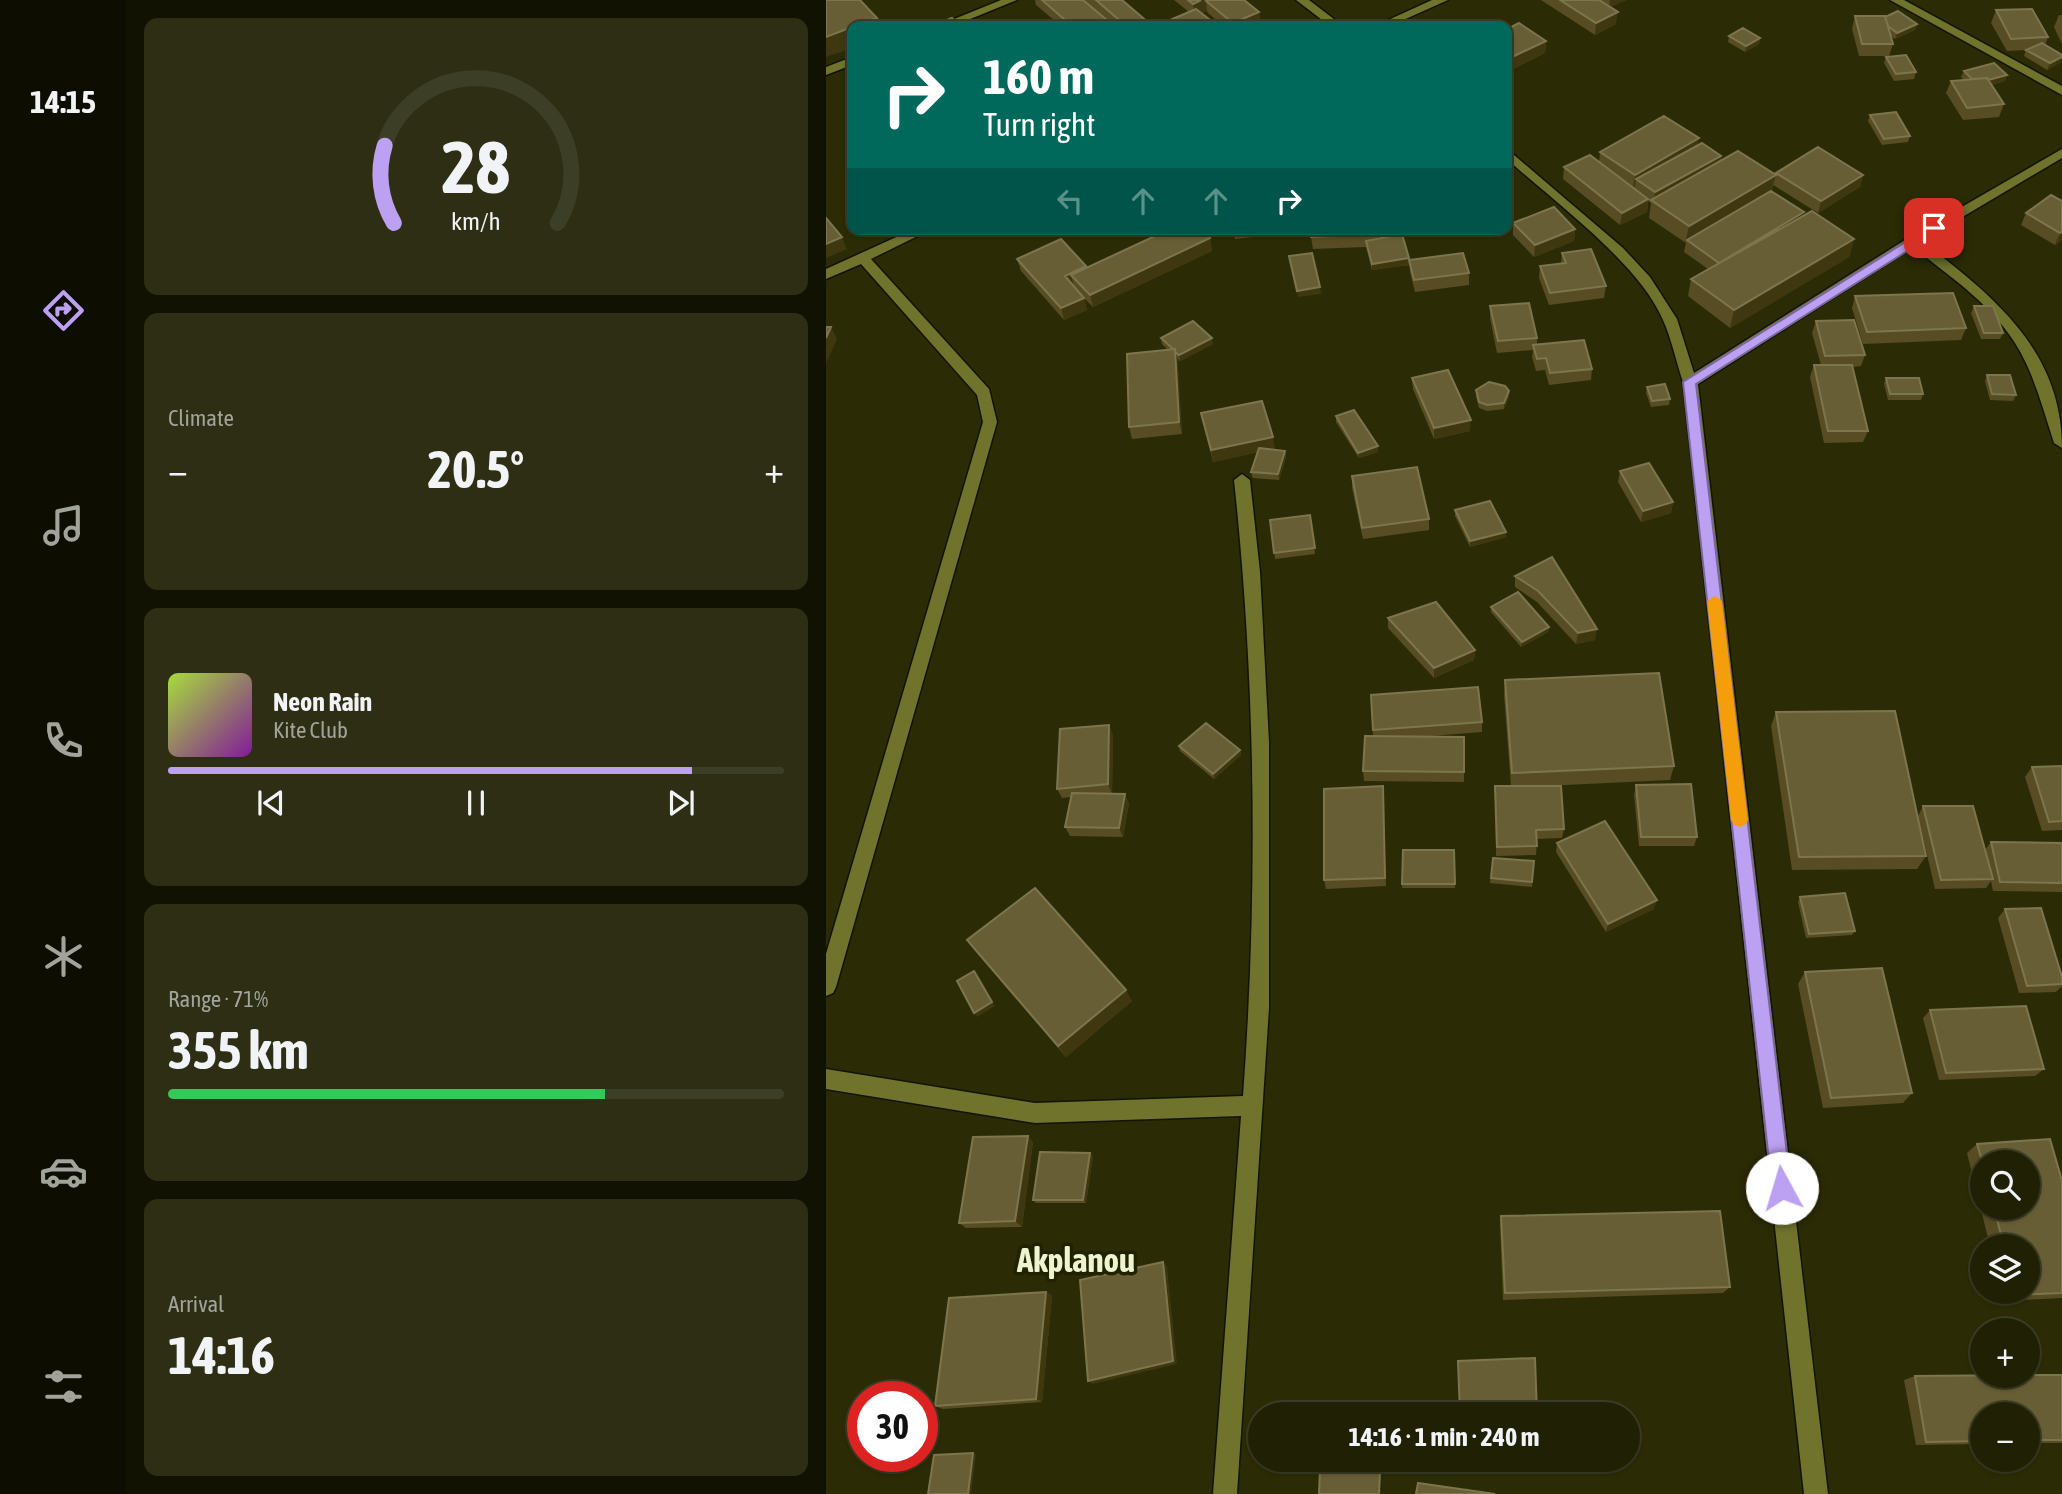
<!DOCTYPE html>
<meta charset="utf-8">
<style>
:root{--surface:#202104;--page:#2d2e13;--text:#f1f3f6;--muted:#a2a39a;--line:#3d3e26;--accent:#bca0f2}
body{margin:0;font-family:"Asap Condensed",sans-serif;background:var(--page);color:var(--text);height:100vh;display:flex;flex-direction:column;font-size:26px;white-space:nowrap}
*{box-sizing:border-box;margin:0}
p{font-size:23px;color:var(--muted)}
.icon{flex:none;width:38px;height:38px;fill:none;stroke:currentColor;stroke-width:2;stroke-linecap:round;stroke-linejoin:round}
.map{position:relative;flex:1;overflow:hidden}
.drawer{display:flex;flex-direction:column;gap:18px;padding:18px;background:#121202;width:700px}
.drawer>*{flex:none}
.hud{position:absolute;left:21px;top:21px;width:665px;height:214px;border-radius:14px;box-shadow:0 2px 5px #0004,0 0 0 2px var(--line);background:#00695c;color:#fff;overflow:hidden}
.buttons{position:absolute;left:1144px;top:1150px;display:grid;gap:14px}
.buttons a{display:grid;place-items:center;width:70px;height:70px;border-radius:50%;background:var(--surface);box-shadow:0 2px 5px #0004,0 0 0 2px var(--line);font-size:35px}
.speed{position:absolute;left:21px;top:1381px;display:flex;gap:14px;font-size:35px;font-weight:700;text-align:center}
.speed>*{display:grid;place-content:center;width:91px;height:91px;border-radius:50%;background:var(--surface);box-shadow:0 2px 5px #0004,0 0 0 2px var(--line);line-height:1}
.speed .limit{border:10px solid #d22;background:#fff;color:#111}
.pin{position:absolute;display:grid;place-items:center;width:60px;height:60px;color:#fff;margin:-30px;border-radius:14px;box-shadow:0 4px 10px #0006}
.me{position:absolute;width:77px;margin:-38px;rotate:354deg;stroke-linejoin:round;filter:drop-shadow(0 0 5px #0008)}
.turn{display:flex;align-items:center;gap:24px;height:147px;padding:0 21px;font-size:32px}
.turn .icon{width:91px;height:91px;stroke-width:2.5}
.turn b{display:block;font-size:49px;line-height:60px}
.lanes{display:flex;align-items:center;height:66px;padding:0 21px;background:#0003;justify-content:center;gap:35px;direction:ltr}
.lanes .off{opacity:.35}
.big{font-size:52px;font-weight:700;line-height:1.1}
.drawer .widget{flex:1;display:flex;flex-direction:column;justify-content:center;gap:10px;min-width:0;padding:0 24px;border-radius:14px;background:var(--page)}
.drawer .dial{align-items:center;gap:0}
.dial svg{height:182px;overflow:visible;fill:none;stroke:var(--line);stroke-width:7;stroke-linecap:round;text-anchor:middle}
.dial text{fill:var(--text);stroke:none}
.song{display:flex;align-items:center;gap:21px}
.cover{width:84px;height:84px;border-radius:10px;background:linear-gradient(135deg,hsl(80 70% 55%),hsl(290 70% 35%))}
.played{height:7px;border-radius:4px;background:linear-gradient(90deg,var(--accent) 85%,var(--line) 85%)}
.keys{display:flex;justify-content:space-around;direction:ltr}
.heat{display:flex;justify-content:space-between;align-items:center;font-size:38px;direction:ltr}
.charge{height:10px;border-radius:5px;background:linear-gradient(90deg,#34c759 71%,var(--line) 0)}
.trip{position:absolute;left:422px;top:1402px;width:392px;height:70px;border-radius:35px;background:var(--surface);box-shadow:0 2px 5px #0004,0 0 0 2px var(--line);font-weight:700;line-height:70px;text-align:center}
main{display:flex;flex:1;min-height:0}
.dock{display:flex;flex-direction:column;width:126px;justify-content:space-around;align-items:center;background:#0d0d02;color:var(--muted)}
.dock .icon{width:49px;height:49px}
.dock .on{color:var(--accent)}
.dock b{font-size:32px;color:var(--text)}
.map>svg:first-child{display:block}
</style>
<main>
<nav class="dock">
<b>14:15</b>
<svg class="icon on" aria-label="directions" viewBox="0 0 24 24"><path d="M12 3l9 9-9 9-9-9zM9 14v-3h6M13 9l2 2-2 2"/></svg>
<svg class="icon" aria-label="music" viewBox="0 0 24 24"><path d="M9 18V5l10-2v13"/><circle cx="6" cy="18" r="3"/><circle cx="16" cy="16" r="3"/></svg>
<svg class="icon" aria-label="phone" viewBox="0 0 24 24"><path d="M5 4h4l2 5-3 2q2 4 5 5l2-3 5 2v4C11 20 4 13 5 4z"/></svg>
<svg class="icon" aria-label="climate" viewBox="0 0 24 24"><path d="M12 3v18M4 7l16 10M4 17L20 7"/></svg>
<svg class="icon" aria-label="car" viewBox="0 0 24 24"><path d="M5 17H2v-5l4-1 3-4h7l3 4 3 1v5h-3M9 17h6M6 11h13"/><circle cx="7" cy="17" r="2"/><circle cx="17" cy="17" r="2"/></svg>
<svg class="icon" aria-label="filters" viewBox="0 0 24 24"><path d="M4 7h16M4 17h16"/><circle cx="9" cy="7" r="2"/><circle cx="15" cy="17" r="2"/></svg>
</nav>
<section class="drawer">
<div class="widget dial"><svg viewBox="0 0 100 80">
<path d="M14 69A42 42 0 1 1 86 69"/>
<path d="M14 69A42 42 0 0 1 10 35" stroke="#bca0f2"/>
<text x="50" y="56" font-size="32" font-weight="700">28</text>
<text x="50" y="72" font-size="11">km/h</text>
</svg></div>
<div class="widget"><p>Climate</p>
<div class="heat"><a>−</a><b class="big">20.5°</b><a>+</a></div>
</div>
<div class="widget">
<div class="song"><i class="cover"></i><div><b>Neon Rain</b><p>Kite Club</p></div></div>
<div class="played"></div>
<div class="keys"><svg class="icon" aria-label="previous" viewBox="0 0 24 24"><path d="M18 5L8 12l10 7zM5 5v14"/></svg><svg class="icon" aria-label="pause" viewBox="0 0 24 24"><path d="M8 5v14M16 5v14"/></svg><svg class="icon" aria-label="next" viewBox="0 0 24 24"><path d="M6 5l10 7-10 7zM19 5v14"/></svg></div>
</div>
<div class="widget"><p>Range · 71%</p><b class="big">355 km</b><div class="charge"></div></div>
<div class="widget"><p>Arrival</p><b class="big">14:16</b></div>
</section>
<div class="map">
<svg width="1236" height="1494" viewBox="0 0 1236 1494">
<rect width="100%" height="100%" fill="#2b2c05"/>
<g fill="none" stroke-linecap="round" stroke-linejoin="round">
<g stroke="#131401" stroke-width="3">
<path id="minor" d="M175 0H191L127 26H111Z
M470 0H483L517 26H504Z
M606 0H622L564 26H549Z
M1064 0H1078L1236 86V95Z
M26 57V65L0 75V67Z
M681 149 797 248 824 277 851 319 868 373 1082 238 1236 149V158L1096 241C1167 296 1236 350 1236 448L1228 443C1217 409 1208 373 1189 343 1164 303 1123 276 1087 247L872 384 1002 1494H978L857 382C850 362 846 340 837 320 812 262 728 202 681 159Z
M88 229H106L45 259 163 389 171 422 10 987 7 993 0 996V954L157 422 151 395 35 264 0 279V269Z
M416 474 424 480 434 572 443 742V1008L411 1494H387L415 1116 209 1123 0 1089V1069L209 1103 417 1096C432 892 430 684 408 480Z"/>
</g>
<use href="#minor" fill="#70732b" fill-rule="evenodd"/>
</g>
<path fill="#574c24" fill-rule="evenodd" d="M209 0H257L288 26H235L210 5Z
M258 0H296L324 26H289Z
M348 0H418L433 12 434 24 430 26H398L382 13 381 11 376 13 363 12Z
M715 0H800L784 7 790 24 769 35Z
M1170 10 1222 37 1219 45 1236 55 1235 62 1221 70 1198 56 1200 50 1181 51 1165 23Z
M1233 15H1236V44L1228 27Z
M1029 16 1091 24 1089 30 1069 39 1064 36 1067 44 1063 56H1033L1026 29Z
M681 29 720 41 719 53 687 69 681 64Z
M903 36 934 38 933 44 919 52 902 42Z
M1060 57 1090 72 1088 79 1068 81 1058 63Z
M1138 71 1181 75 1179 81 1165 85 1178 104 1173 117 1137 120 1120 93 1125 81 1138 80 1135 77Z
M1044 115 1084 136 1082 142 1056 145 1042 121Z
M873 138 871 146 895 156V161L949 174 950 173 1037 175 1034 187 992 213 947 185 946 191 977 216 1028 239 1023 257 904 328 862 296 865 279 882 269 858 252 860 243 823 218 825 203 822 201 821 212 794 225 737 179 738 167 773 162 774 152Z
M1236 201V240L1229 245 1195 225 1200 213Z
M687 223 749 229 748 241 708 257 687 235Z
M332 229H374L384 238 386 251 267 307 258 298 261 310 238 320 195 271 191 259 261 268 335 233Z
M407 229H443L444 235 409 239Z
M552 229V238L583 265 546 270 540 247 487 249 485 237Z
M736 253 780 286 778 298 723 305 713 278 714 266 735 263Z
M583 260 643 273V285L589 292 584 272Z
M1029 296 1140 328 1135 340 1037 344 1026 308Z
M664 306 711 338V345L766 369 765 380 723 385 719 370 710 371 706 357 707 350 671 353 664 318Z
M1148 306 1177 333 1174 339H1155L1145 313Z
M990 321 1039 355 1035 366 1027 367 1042 431 1037 442 998 443 984 377 988 365H995L986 333Z
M335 338 387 344 354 361 351 358 356 434 306 439 303 427 342 350 336 344Z
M1161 375 1190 395 1187 401 1164 400 1159 381Z
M586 378 644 431 608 439 587 389Z
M1060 378 1097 394 1095 400H1062L1058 384Z
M821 387 844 399 843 405 825 407 820 393Z
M650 390 683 391V397L678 409 661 411 653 408 650 396Z
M375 413 449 449H445L459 451 460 457 453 480 427 478 425 472 432 452 387 462Z
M510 416 552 452 533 458 510 422Z
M794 471 847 502 845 513 815 522 792 482Z
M526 476 603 519V530L537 539 526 488Z
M629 510 680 537 644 547 629 516Z
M484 515 489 554 449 559 444 520Z
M726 557 769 640 750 644 711 602 689 587V576Z
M665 607 723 627 722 632 695 647 665 612Z
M562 618 649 650 648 660 608 678 562 628Z
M679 680 848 766 844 780 718 786 738 829 736 838 711 839 710 855 670 856 669 786H685L678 695Z
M545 695 656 722V732L591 737H638V782L538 781 537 771 547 736Z
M950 712 1100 856 1091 869 966 870 945 726Z
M287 735 286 793 303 803 297 837 244 836 239 827 245 797 236 798 231 789Z
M353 746 414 750 415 755 388 779 354 751Z
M1236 766V830L1216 831 1199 777 1206 767Z
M810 785 871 837 868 846H813L808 795Z
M557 795 560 886 500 889 498 880Z
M1097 806 1159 850 1165 842 1236 843V892L1167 891 1165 881 1160 888 1109 889 1092 816Z
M731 843 828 909 780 932 730 852Z
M577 850H628L629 888H576Z
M667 858 708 861 706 887 664 883Z
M974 897 1029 931 1026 935 980 938 972 902Z
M1179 909 1236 977V986L1230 992 1193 993 1172 918Z
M141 940 306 1001 240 1057 150 952Z
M979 972 1086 1093 1077 1103 997 1108 972 984Z
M1104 1010 1218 1069 1209 1076 1113 1080 1097 1018Z
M207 1142 196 1227 140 1228 133 1223Z
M1151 1144 1236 1181V1298L1178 1301 1176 1292H1202V1246H1164L1141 1153ZM1157 1162 1202 1208H1157Z
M267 1156 260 1203H210L207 1200Z
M675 1216 904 1287 897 1293 677 1300 674 1224Z
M220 1292 226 1296 216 1402 117 1409 109 1406Z
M1236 1375V1443H1202V1414H1157V1444L1090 1445 1078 1380 1089 1376Z"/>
<path fill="#3f3710" d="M375 0H406L380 1 381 11 369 16 367 4Z
M784 0H800L783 8Z
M433 12 434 24 430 26H407V23Z
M792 12 790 24 769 35 770 23Z
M51 18 54 26H29Z
M1091 24 1089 30 1069 39 1071 33Z
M26 27V48L0 57V37Z
M934 38 933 44 919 52 920 46Z
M720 41 719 53 687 69 688 56Z
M1236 57 1235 62 1221 70 1224 63Z
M1181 75 1179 81 1148 89 1151 83Z
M873 138 871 150 810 179 809 186 807 187 809 175Z
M895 156 893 169 828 202 829 192Z
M950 175 945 192 861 240 859 243 863 226Z
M1037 175 1034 187 992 213 995 201Z
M822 199 821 212 794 225 796 213Z
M978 212 974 225 893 263Z
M749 229 748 241 708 257 709 245Z
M1236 232V240L1229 245 1234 233Z
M16 237 21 249 0 258V244Z
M384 238 386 251 267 307 264 295Z
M1028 239 1023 257 904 328 908 310Z
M583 258V265L546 270V264Z
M260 266 263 278 245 275 248 286 239 276Z
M494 287 495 294 472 297 471 291Z
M258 298 261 310 238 320 235 308Z
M5 327 11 339 0 363V338Z
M386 338 387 344 354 361 353 355Z
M349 349 352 361 356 434 353 422Z
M683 391V397L678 409V403Z
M645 420 644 431 608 439V428Z
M447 437 449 449 387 462 385 450Z
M552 446V452L533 458 532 453Z
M459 451 460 457 453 480 452 474Z
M847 502 845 513 815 522 817 511Z
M680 532V537L644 547V541Z
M723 627 722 632 695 647 696 642Z
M771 629 769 640 750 644 752 633Z
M649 650 648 660 608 678V668Z
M283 725 287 735 286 794 282 784Z
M414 750 415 755 388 779 387 774Z
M299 794 303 803 297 837 293 828Z
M831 900 828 909 780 932 782 924Z
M148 971 169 1006 151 1017 148 1013Z
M300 990 306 1001 240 1057 232 1046Z
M202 1136 207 1142 196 1227 189 1221Z
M264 1153 267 1156 260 1203 257 1200Z
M337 1262 341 1267 351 1364 267 1384 262 1381Z
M220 1292 226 1296 216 1402 210 1399Z
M147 1453 150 1454 145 1494H142Z"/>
<path fill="#685e36" stroke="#7d754e" stroke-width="2" d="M0 0H34L51 18 26 26V27L0 37Z
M216 0H257L288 26H246Z
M270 0H296L323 23 314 26H300Z
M362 0H375L367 4Z
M382 0H418L433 12 407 23 380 1Z
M734 0H773L792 12 770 23Z
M370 9 388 23 380 26H330Z
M1206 9 1222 37 1185 39 1170 10Z
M1072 11 1091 24 1071 33 1062 26 1059 17Z
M1029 16H1059L1067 44H1036Z
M126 18 135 26H105Z
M693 23 720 41 688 56 681 52V29Z
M917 28 934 38 920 46 903 36Z
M1216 43 1236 55V57L1224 63 1200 50Z
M1080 55 1090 72 1070 74 1060 57Z
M1168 63 1181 75 1162 80 1161 78 1146 79 1138 71Z
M1161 78 1178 104 1141 108 1125 81Z
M1070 112 1084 136 1058 139 1044 115Z
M838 116 873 138 809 175 774 152Z
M876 143 895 156 829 192 810 179Z
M992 147 1037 175 995 201 950 173Z
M912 151 950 175 863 226 825 200Z
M764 155 822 199 796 213 738 167Z
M945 191 978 212 893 263 861 240Z
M1225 195 1236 201V232L1234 233 1200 213Z
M728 207 749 229 709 245 687 223Z
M986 211 1028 239 908 310 865 279Z
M0 218 16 237 0 244Z
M344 229H374L384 238 264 295 245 275Z
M485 229H552V234L485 237Z
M576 234 583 258 546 264 540 241Z
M235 239 260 266 239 276 258 298 235 308 191 259Z
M765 249 780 286 724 293 714 266 740 263 736 253Z
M486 253 494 287 471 291 463 256Z
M637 253 643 273 588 280 583 260Z
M1127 293 1140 328 1041 332 1029 296Z
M703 303 711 338 672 341 664 306Z
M1148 306H1167L1177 333H1158Z
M1028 320 1039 355 999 356 990 321Z
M367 321 386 338 353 355 349 352V349H347L335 338Z
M0 327H5L0 338Z
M758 340 766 369 724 373 720 358 711 359 707 345Z
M349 349 353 422 303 427 301 354Z
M988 365H1026L1042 431H1002Z
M622 370 645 420 608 428 586 378Z
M1161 375H1184L1190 395 1166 394Z
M1060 378H1093L1097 394H1064Z
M663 382 679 386 683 391 678 403 661 405 653 402 650 390Z
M839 384 844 399 826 401 821 387Z
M436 401 447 437 385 450 375 413Z
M528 410 552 446 532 453 510 416Z
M433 448 459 451 452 474 425 472Z
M823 463 847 502 817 511 794 471Z
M591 467 603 519 536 528 526 476Z
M664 501 680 532 644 541 629 510Z
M484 515 489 548 448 553 444 520Z
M726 557 771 629 752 633 712 591 689 576Z
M692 592 723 627 696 642 665 607Z
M610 602 649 650 608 668 562 618Z
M833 673 848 766 686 773 679 680Z
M652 687 656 722 547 730 545 695Z
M1069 711 1100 856 973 857 950 712Z
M380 723 414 750 387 774 353 746Z
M283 725 282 784 231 789 234 729Z
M539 736 638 737V772L537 771Z
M1236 766V821L1223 822 1206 767Z
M865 784 871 837H815L810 785Z
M557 786 559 878 498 880V789Z
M669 786H735L738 829 710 830 711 846 671 847Z
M246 793 299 794 293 828 239 827Z
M1097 806H1147L1167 879 1115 880Z
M779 821 831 900 782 924 731 843Z
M1165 842 1236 843V883L1174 882Z
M577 850H628L629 884H576Z
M667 858 708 861 706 882 665 878Z
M209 888 300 990 232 1046 141 940Z
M1019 893 1029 931 983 934 974 897Z
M1215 908 1236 977V984L1201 986 1179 909Z
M1056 968 1086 1093 1005 1098 979 972Z
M148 971 166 1002 148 1013 131 981Z
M1200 1006 1218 1069 1120 1073 1104 1010Z
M202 1136 189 1221 133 1223 147 1137Z
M1224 1139 1236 1181V1293L1191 1295 1190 1292H1202V1246H1178L1168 1208H1202V1162H1157V1164L1151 1144Z
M214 1152 264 1153 257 1200H207Z
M894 1211 904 1287 679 1293 675 1216Z
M337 1262 347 1361 262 1381 254 1280Z
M220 1292 210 1399 109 1406 123 1298Z
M709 1358 711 1414H634L632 1361Z
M1202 1375H1236V1440H1202V1414H1157V1441L1100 1442 1089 1376Z
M147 1453 142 1494H102L108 1455Z
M494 1469 554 1471 553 1494H493Z
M592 1483 669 1494H590Z"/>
<path fill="#bca0f2" stroke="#7a689d" stroke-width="2" d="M1108 224 1113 225V231L870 384 965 1188 962 1195 956 1198 949 1195 946 1188 857 382Z"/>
<path fill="#f59e0b" d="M889 596 896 601 922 820 919 825 914 827 908 825 905 820 881 601Z"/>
<g text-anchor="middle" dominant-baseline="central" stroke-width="7" stroke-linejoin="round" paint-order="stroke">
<g font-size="33" font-weight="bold" fill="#eff3cf" stroke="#212200">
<text x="250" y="1260">Akplanou</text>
</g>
</g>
</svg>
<div class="buttons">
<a><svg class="icon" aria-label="search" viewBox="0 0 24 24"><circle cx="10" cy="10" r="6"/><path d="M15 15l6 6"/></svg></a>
<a><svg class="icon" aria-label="layers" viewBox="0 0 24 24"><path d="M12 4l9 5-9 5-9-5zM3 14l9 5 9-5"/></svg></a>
<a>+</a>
<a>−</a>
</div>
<div class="speed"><div class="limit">30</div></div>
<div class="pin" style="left:1108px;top:228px;background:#d93025"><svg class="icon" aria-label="arrive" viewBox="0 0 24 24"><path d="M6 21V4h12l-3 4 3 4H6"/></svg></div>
<svg class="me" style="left:956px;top:1188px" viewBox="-20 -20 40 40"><circle r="19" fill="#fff"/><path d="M0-13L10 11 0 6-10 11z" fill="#bca0f2"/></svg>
<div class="trip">14:16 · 1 min · 240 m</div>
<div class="hud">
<div class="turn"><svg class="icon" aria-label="right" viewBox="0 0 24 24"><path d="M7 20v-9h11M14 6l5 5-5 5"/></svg><div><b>160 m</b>Turn right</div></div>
<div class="lanes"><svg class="icon off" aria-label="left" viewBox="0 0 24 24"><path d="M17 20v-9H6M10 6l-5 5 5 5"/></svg><svg class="icon off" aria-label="ahead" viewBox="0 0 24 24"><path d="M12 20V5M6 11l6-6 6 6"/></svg><svg class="icon off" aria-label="ahead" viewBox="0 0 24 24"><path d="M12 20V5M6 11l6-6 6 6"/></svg><svg class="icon" aria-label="right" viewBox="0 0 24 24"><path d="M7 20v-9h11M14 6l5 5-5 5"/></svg></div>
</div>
</div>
</main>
